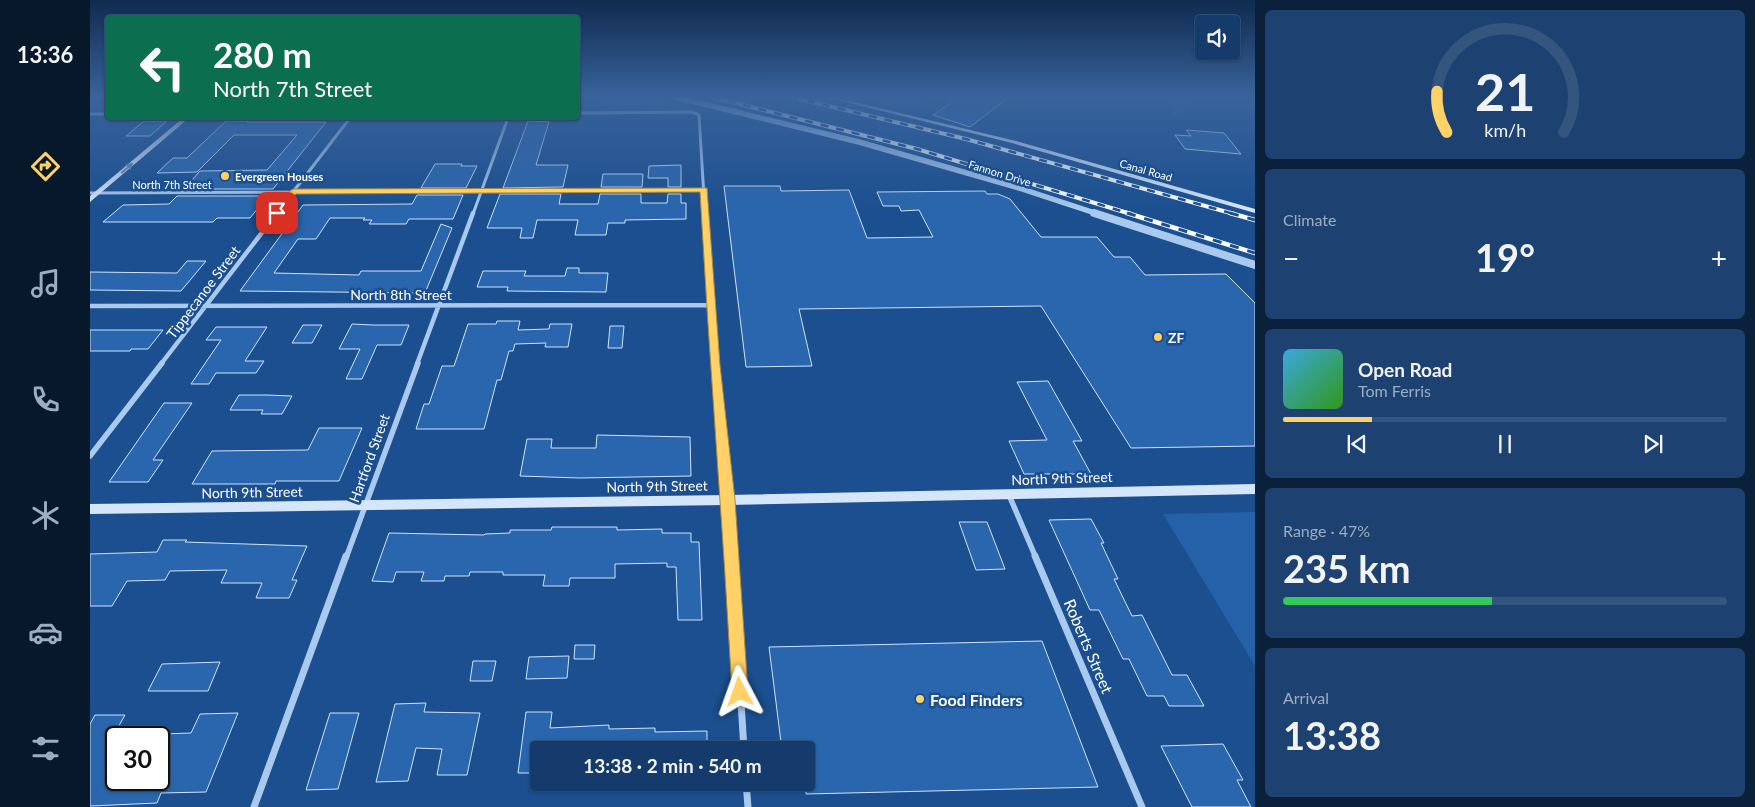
<!DOCTYPE html>
<meta charset="utf-8">
<style>
:root{--surface:#143b6b;--page:#1d4271;--text:#f1f3f6;--muted:#9dadc1;--line:#33557e;--accent:#ffd166}
body{margin:0;font-family:Lato,sans-serif;background:var(--page);color:var(--text);height:100vh;display:flex;flex-direction:column;font-size:19px;white-space:nowrap}
*{box-sizing:border-box;margin:0}
p{font-size:16px;color:var(--muted)}
.icon{flex:none;width:28px;height:28px;fill:none;stroke:currentColor;stroke-width:2;stroke-linecap:round;stroke-linejoin:round}
.map{position:relative;flex:1;overflow:hidden}
.panel{display:flex;flex-direction:column;gap:10px;padding:10px;background:#0b203b;width:500px}
.panel>*{flex:none}
.hud{position:absolute;left:15px;top:15px;width:475px;height:105px;border-radius:5px;box-shadow:0 1px 4px #0004,0 0 0 1px var(--line);background:#0b6e4f;color:#fff;overflow:hidden}
.controls{position:absolute;left:1105px;top:15px;display:grid;gap:10px}
.controls a{display:grid;place-items:center;width:45px;height:45px;border-radius:5px;background:var(--surface);box-shadow:0 1px 4px #0004,0 0 0 1px var(--line);font-size:25px}
.speed{position:absolute;left:15px;top:726px;display:flex;gap:10px;font-size:25px;font-weight:700;text-align:center}
.speed>*{display:grid;place-content:center;width:65px;height:65px;border-radius:50%;background:var(--surface);box-shadow:0 1px 4px #0004,0 0 0 1px var(--line);line-height:1}
.speed .limit{border:2px solid #111;border-radius:8px;background:#fff;color:#111}
.pin{position:absolute;display:grid;place-items:center;width:42px;height:42px;color:#fff;margin:-21px;border-radius:10px;box-shadow:0 2px 8px #0006}
.me{position:absolute;width:55px;margin:-28px;rotate:356deg;stroke-linejoin:round;filter:drop-shadow(0 0 4px #0008)}
.turn{display:flex;align-items:center;gap:18px;height:105px;padding:0 25px;font-size:22px}
.turn .icon{width:65px;height:65px;stroke-width:2.5}
.turn b{display:block;font-size:35px;line-height:42px}
.big{font-size:38px;font-weight:700;line-height:1.1}
.panel .card{flex:1;display:flex;flex-direction:column;justify-content:center;gap:8px;min-width:0;padding:0 18px;border-radius:8px;background:var(--page)}
.panel .dial{align-items:center;gap:0}
.dial svg{height:130px;overflow:visible;fill:none;stroke:var(--line);stroke-width:7;stroke-linecap:round;text-anchor:middle}
.dial text{fill:var(--text);stroke:none}
.song{display:flex;align-items:center;gap:15px}
.cover{width:60px;height:60px;border-radius:8px;background:linear-gradient(135deg,hsl(200 70% 55%),hsl(110 70% 35%))}
.played{height:5px;border-radius:2px;background:linear-gradient(90deg,var(--accent) 20%,var(--line) 20%)}
.keys{display:flex;justify-content:space-around;direction:ltr}
.heat{display:flex;justify-content:space-between;align-items:center;font-size:28px;direction:ltr}
.charge{height:8px;border-radius:4px;background:linear-gradient(90deg,#34c759 47%,var(--line) 0)}
.trip{position:absolute;left:440px;top:741px;width:285px;height:50px;border-radius:5px;background:var(--surface);box-shadow:0 1px 4px #0004,0 0 0 1px var(--line);font-weight:700;line-height:50px;text-align:center}
main{display:flex;flex:1;min-height:0}
.menu{display:flex;flex-direction:column;width:90px;justify-content:space-around;align-items:center;background:#08182b;color:var(--muted)}
.menu .icon{width:35px;height:35px}
.menu .selected{color:var(--accent)}
.menu b{font-size:22px;color:var(--text)}
.map>svg:first-child{display:block}
</style>
<main>
<nav class="menu">
<b>13:36</b>
<svg class="icon selected" aria-label="directions" viewBox="0 0 24 24"><path d="M12 3l9 9-9 9-9-9zM9 14v-3h6M13 9l2 2-2 2"/></svg>
<svg class="icon" aria-label="music" viewBox="0 0 24 24"><path d="M9 18V5l10-2v13"/><circle cx="6" cy="18" r="3"/><circle cx="16" cy="16" r="3"/></svg>
<svg class="icon" aria-label="phone" viewBox="0 0 24 24"><path d="M5 4h4l2 5-3 2q2 4 5 5l2-3 5 2v4C11 20 4 13 5 4z"/></svg>
<svg class="icon" aria-label="climate" viewBox="0 0 24 24"><path d="M12 3v18M4 7l16 10M4 17L20 7"/></svg>
<svg class="icon" aria-label="car" viewBox="0 0 24 24"><path d="M5 17H2v-5l4-1 3-4h7l3 4 3 1v5h-3M9 17h6M6 11h13"/><circle cx="7" cy="17" r="2"/><circle cx="17" cy="17" r="2"/></svg>
<svg class="icon" aria-label="filters" viewBox="0 0 24 24"><path d="M4 7h16M4 17h16"/><circle cx="9" cy="7" r="2"/><circle cx="15" cy="17" r="2"/></svg>
</nav>
<div class="map">
<svg width="1165" height="807" viewBox="0 0 1165 807">
<rect width="100%" height="100%" fill="#1b4f8f"/>
<path fill="#2461a8" d="M517 97H547L601 107 513 106Z
M789 97H834L828 111 789 102Z
M1077 97H1116L1102 101 1091 116 1082 115Z
M1165 512V666L1073 514Z"/>
<path fill="#2a66ad" stroke="#cfe3fa" d="M869 97H919L880 127 843 115Z
M77 121 60 136H36L54 121Z
M136 121H158L157 122H236L183 189H94L110 171 177 170 207 135H144L107 172 67 173 83 158H97Z
M438 121 459 122 446 165H478L473 187 413 188Z
M1096 130 1134 133 1151 154 1095 149 1085 135 1101 136Z
M345 164H372L371 166H387L376 188H331Z
M591 165V187H578V178H558L559 166Z
M513 174H553L552 187H511Z
M634 186H690L691 191 759 190 777 238 843 237 829 210 811 211 809 206H793L787 192 895 191 897 194H908L920 199 951 237H1007L1024 257H1040L1055 275 1136 274 1165 303V446L1041 448 951 306 709 309 722 366 656 367Z
M410 194H471L469 204H508L510 194H551V203H577L578 194H591V203H596V219L535 220V223H518L516 235H485L488 220H447L443 238H430L432 228H397Z
M327 195H373L363 219H319L316 224H279L282 220H273L275 218H240L226 239H208L184 273 269 275 271 271H331L351 224 362 228 335 293 150 291 213 205 322 204Z
M87 196H178L160 218H127L123 222H13L33 205 79 204Z
M97 261H116L91 291 0 290V272L87 273Z
M477 268H489V273H518L516 292 417 291 418 287H387L393 271H436L434 276H475Z
M407 321H430L428 330 459 329 460 324H482L478 347H455L456 343 425 344 423 351H419L411 380H407L394 429H326L334 404H339L352 366H364L378 324H406Z
M262 324 283 325H319L311 345H287L272 379H256L270 349H249Z
M213 325H232L222 343H202Z
M520 326H534L532 348H518Z
M126 327H177L155 361H174L166 373H126L119 384H101L131 340H116Z
M0 330H73L58 349H41L40 351H0Z
M958 381 992 441H983L1001 474H934L919 441 957 440 927 382Z
M149 395H176L202 396 192 414H171L173 410H140Z
M74 403H102L63 460H73L58 482H19Z
M229 428H272L249 481H186L185 484H102L122 451 218 450Z
M507 435 600 437 601 476 489 478 430 476 437 439H462L461 448H506Z
M1001 519 1014 543H1011L1028 579H1024L1042 616 1052 615 1082 675H1097L1114 706H1079L1074 696H1057L1039 659H1033L1009 610H1000L959 520Z
M869 522H897L915 569 886 570Z
M462 527H527V530L572 529V533H601V542H609L612 620H588L586 567H577V563L525 564V578H480L479 586H453L455 575H413V572H380L379 576H355L354 581H331L334 572H306L303 582 282 581 299 533 394 535 395 534 420 533V530H461Z
M73 540H97L95 542 217 546 202 580H207L199 598H166L172 583H131L137 570 80 571 75 580 37 581 22 606H0V554L67 552Z
M952 641 1008 787 716 794V750H692L679 647Z
M485 645H505L504 659H484Z
M479 656 477 678 436 679 439 657Z
M383 661H406L402 681H380Z
M130 662 118 691H58L72 664Z
M336 703 334 712 390 713 377 775H347L352 749 326 748 318 781 286 782 305 704Z
M436 712H462L460 728 519 725V729L565 728V732L617 731V750H449V773H428Z
M148 713 116 792 71 793 67 803 0 806V724L5 715H35L26 731V780H69V740L72 734 101 733 110 714Z
M240 713H269L248 789 216 790Z
M1133 744 1153 780H1147L1161 807H1102L1071 746Z"/>
<g fill="none" stroke-linecap="round" stroke-linejoin="round">
<path stroke="#a9c9ee" stroke-width="3" d="M488 113 602 112 609 115 615 214
M0 114H18
M0 193 614 190
M186 214 260 118
M383 214 418 118"/>
<path stroke="#a9c9ee" stroke-width="4.5" d="M615 213 625 364
M0 306 622 305
M71 364 187 213
M327 364 383 213"/>
<path stroke="#a9c9ee" stroke-width="5.5" d="M625 363 642 558
M0 456 72 363
M919 495 946 558
M256 558 328 363"/>
<path stroke="#a9c9ee" stroke-width="7" d="M642 556 654 750
M945 556 1052 807
M656 782 658 807
M164 807 256 556"/>
<path stroke="#a9c9ee" stroke-width="5.5" d="M585 97 769 142 929 188 1008 214"/>
<path stroke="#a9c9ee" stroke-width="8" d="M1004 213 1165 265"/>
<path fill="#d6e6fa" fill-rule="evenodd" d="M735 97H744L926 141 1165 209V213L922 143Z
M93 118H99L0 202V196Z
M1165 484V494L638 505 0 514V504L638 495Z"/>
<g stroke="#fff" stroke-width="4">
<path id="rail-far1" d="M622 97 827 149 1041 214
M701 97 876 139 1144 214"/>
</g>
<g stroke="#fff" stroke-width="4.5">
<path id="rail" d="M1037 213 1165 253
M1140 213 1165 220"/>
</g>
<use href="#rail-far1" stroke="#1b4f8f" stroke-width="2.5" stroke-dasharray="8" stroke-linecap="butt"/>
<use href="#rail" stroke="#1b4f8f" stroke-width="3" stroke-dasharray="9" stroke-linecap="butt"/>
</g>
<defs><path id="oneway-solid" d="M-6-.8H1V-3.2L6.5 0L1 3.2V.8H-6Z" transform="scale(1.25)"/></defs>
<use fill="#668bba" href="#oneway-solid" transform="translate(37 168) rotate(-41)"/>
<linearGradient id="sky" x2="0" y2="1"><stop stop-color="#0f2b4f"/><stop offset="0.46" stop-color="#39639b"/><stop offset="1" stop-color="#39639b" stop-opacity="0"/></linearGradient>
<rect width="1165" height="210" fill="url(#sky)"/>
<path fill="#ffd166" stroke="#a68842" d="M617 188 630 365 645 500 658 692 656 697 650 700 645 697 642 692C633 525 619 359 610 192L206 194 190 215 183 213 201 190 204 189Z"/>
<g fill="#ffd166" stroke="#1b4f8f" stroke-width="2">
<circle cx="135" cy="176" r="5"/>
<circle cx="1068" cy="337" r="5"/>
<circle cx="830" cy="699" r="5"/>
</g>
<g text-anchor="middle" dominant-baseline="central" stroke-width="5" stroke-linejoin="round" paint-order="stroke">
<g font-size="11" fill="#fff" stroke="#1b4f8f">
<text transform="translate(1056 170) rotate(16)">Canal Road</text>
<text transform="translate(910 173) rotate(17)">Fannon Drive</text>
<text x="82" y="184">North 7th Street</text>
</g>
<g font-size="11" font-weight="bold" fill="#fff" stroke="#1b4f8f" text-anchor="start">
<text x="145" y="176">Evergreen Houses</text>
</g>
<g font-size="14" fill="#fff" stroke="#1b4f8f">
<text transform="translate(113 292) rotate(-53)">Tippecanoe Street</text>
<text x="311" y="294">North 8th Street</text>
<text transform="translate(279 458) rotate(-70)">Hartford Street</text>
<text transform="translate(972 478) rotate(-2)">North 9th Street</text>
<text transform="translate(567 486) rotate(-1)">North 9th Street</text>
<text transform="translate(162 492) rotate(-1)">North 9th Street</text>
</g>
<g font-size="14" font-weight="bold" fill="#fff" stroke="#1b4f8f" text-anchor="start">
<text x="1078" y="337">ZF</text>
</g>
<g font-size="16" fill="#fff" stroke="#1b4f8f">
<text transform="translate(999 646) rotate(67)">Roberts Street</text>
</g>
<g font-size="16" font-weight="bold" fill="#fff" stroke="#1b4f8f" text-anchor="start">
<text x="840" y="699">Food Finders</text>
</g>
</g>
</svg>
<div class="controls">
<a><svg class="icon" aria-label="sound" viewBox="0 0 24 24"><path d="M4 9h4l5-4v14l-5-4H4zM17 9q2 3 0 6"/></svg></a>
</div>
<div class="speed"><div class="limit">30</div></div>
<div class="pin" style="left:187px;top:213px;background:#d93025"><svg class="icon" aria-label="arrive" viewBox="0 0 24 24"><path d="M6 21V4h12l-3 4 3 4H6"/></svg></div>
<svg class="me" style="left:650px;top:692px" viewBox="-20 -20 40 40"><path d="M0-17L14 15 0 8-14 15z" fill="#ffd166" stroke="#fff" stroke-width="4"/></svg>
<div class="trip">13:38 · 2 min · 540 m</div>
<div class="hud">
<div class="turn"><svg class="icon" aria-label="left" viewBox="0 0 24 24"><path d="M17 20v-9H6M10 6l-5 5 5 5"/></svg><div><b>280 m</b>North 7th Street</div></div>
</div>
</div>
<section class="panel">
<div class="card dial"><svg viewBox="0 0 100 80">
<path d="M14 69A42 42 0 1 1 86 69"/>
<path d="M14 69A42 42 0 0 1 8 44" stroke="#ffd166"/>
<text x="50" y="56" font-size="32" font-weight="700">21</text>
<text x="50" y="72" font-size="11">km/h</text>
</svg></div>
<div class="card"><p>Climate</p>
<div class="heat"><a>−</a><b class="big">19°</b><a>+</a></div>
</div>
<div class="card">
<div class="song"><i class="cover"></i><div><b>Open Road</b><p>Tom Ferris</p></div></div>
<div class="played"></div>
<div class="keys"><svg class="icon" aria-label="previous" viewBox="0 0 24 24"><path d="M18 5L8 12l10 7zM5 5v14"/></svg><svg class="icon" aria-label="pause" viewBox="0 0 24 24"><path d="M8 5v14M16 5v14"/></svg><svg class="icon" aria-label="next" viewBox="0 0 24 24"><path d="M6 5l10 7-10 7zM19 5v14"/></svg></div>
</div>
<div class="card"><p>Range · 47%</p><b class="big">235 km</b><div class="charge"></div></div>
<div class="card"><p>Arrival</p><b class="big">13:38</b></div>
</section>
</main>
